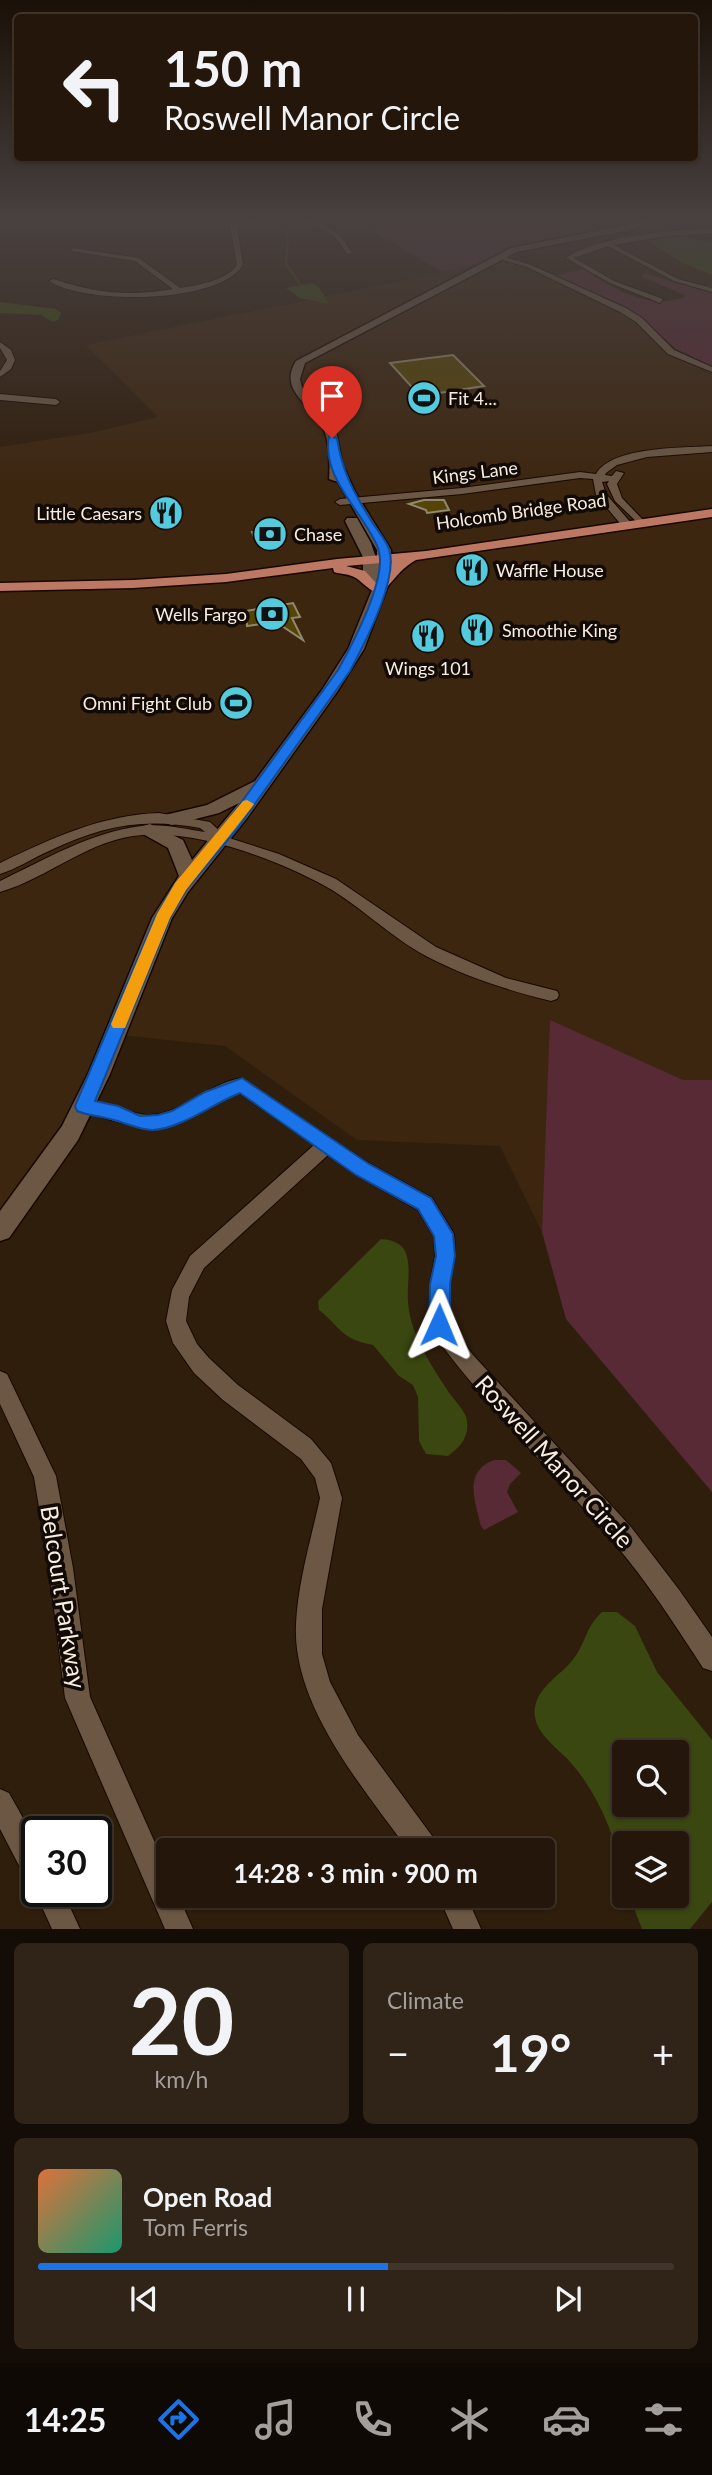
<!DOCTYPE html>
<meta charset="utf-8">
<style>
:root{--surface:#24160a;--page:#302318;--text:#f1f3f6;--muted:#a39f9c;--line:#41352b;--accent:#1a73e8}
body{margin:0;font-family:Lato,sans-serif;background:var(--page);color:var(--text);height:100vh;display:flex;flex-direction:column;font-size:26px;white-space:nowrap}
*{box-sizing:border-box;margin:0}
p{font-size:23px;color:var(--muted)}
.icon{flex:none;width:38px;height:38px;fill:none;stroke:currentColor;stroke-width:2;stroke-linecap:round;stroke-linejoin:round}
.map{position:relative;height:1929px;overflow:hidden}
.drawer{display:flex;flex-direction:column;gap:14px;padding:14px;background:#140c06;flex:1}
.drawer>*{flex:none}
.banner{position:absolute;left:14px;top:14px;width:684px;height:147px;border-radius:7px;box-shadow:0 2px 5px #0004,0 0 0 2px var(--line);background:#24160a;color:var(--text);overflow:hidden}
.tools{position:absolute;left:612px;top:1740px;display:grid;gap:14px}
.tools a{display:grid;place-items:center;width:77px;height:77px;border-radius:7px;background:var(--surface);box-shadow:0 2px 5px #0004,0 0 0 2px var(--line);font-size:35px}
.speed{position:absolute;left:21px;top:1816px;display:flex;gap:14px;font-size:35px;font-weight:700;text-align:center}
.speed>*{display:grid;place-content:center;width:91px;height:91px;border-radius:50%;background:var(--surface);box-shadow:0 2px 5px #0004,0 0 0 2px var(--line);line-height:1}
.speed .limit{border:4px solid #111;border-radius:10px;background:#fff;color:#111}
.pin{position:absolute;display:grid;place-items:center;width:60px;height:60px;color:#fff;margin:-72px -30px;border-radius:50% 50% 50% 0;rotate:-45deg;box-shadow:0 0 7px #0007}
.pin .icon{rotate:45deg}
.me{position:absolute;width:77px;margin:-38px;rotate:1deg;stroke-linejoin:round;filter:drop-shadow(0 0 5px #0008)}
.turn{display:flex;align-items:center;gap:24px;height:147px;padding:0 35px;font-size:32px}
.turn .icon{width:91px;height:91px;stroke-width:2.5}
.turn b{display:block;font-size:49px;line-height:60px}
.big{font-size:52px;font-weight:700;line-height:1.1}
.drawer .widget{flex:1;display:flex;flex-direction:column;justify-content:center;gap:10px;min-width:0;padding:0 24px;border-radius:10px;background:var(--page)}
.drawer .dial{align-items:center;gap:0}
.dial b{font-size:91px;line-height:1}
.song{display:flex;align-items:center;gap:21px}
.cover{width:84px;height:84px;border-radius:10px;background:linear-gradient(135deg,hsl(20 70% 55%),hsl(160 70% 35%))}
.played{height:7px;border-radius:4px;background:linear-gradient(90deg,var(--accent) 55%,var(--line) 55%)}
.keys{display:flex;justify-content:space-around;direction:ltr}
.heat{display:flex;justify-content:space-between;align-items:center;font-size:38px;direction:ltr}
.drawer .tiles{flex:1;display:grid;gap:14px;grid-template-columns:1fr 1fr}
.widget:last-child{grid-column:span 2}
.trip{position:absolute;left:156px;top:1838px;width:399px;height:70px;border-radius:7px;background:var(--surface);box-shadow:0 2px 5px #0004,0 0 0 2px var(--line);font-weight:700;line-height:70px;text-align:center}
.dock{display:flex;height:112px;justify-content:space-around;align-items:center;background:#0e0904;color:var(--muted)}
.dock .icon{width:49px;height:49px}
.dock .on{color:var(--accent)}
.dock b{font-size:32px;color:var(--text)}
.map>svg:first-child{display:block}
</style>
<div class="map">
<svg width="712" height="1929" viewBox="0 0 712 1929">
<rect width="100%" height="100%" fill="#301e0d"/>
<path fill="#3d2610" d="M510 259 641 321 674 353 712 368V1468L543 1208 542 1232 500 1146 357 1140 225 1046 110 1034 88 1093 0 1237V447L90 433 158 417 86 345Z"/>
<path fill="#572a36" d="M350 218H647L629 225 537 242 510 259 442 272Z
M583 269C614 289 650 312 687 296L642 277 645 273 682 285H712V366L676 349 643 319 555 276Z
M550 1020 683 1080H712V1492L566 1319 542 1232Z
M494 1460H506L521 1473 510 1484 507 1492 518 1512 484 1530C479 1524 480 1521 478 1514 472 1492 468 1470 494 1460Z"/>
<path fill="#3a4710" fill-rule="evenodd" d="M681 236 712 243V275L683 263 651 243 652 240Z
M312 283 319 287 329 304 300 298 286 288Z
M0 302 56 309 61 313 58 320 53 322 41 315 0 313Z
M381 1239C419 1241 406 1275 408 1302 410 1335 433 1368 450 1394 456 1402 466 1412 467 1421 469 1438 460 1447 448 1456L426 1454 419 1441 418 1397 413 1385 399 1376 373 1345C340 1339 342 1328 319 1310L318 1301Z
M602 1612H617L635 1626 657 1672 712 1740V1902L690 1929H642L629 1895H677V1843H625V1878C614 1836 600 1796 571 1763 557 1747 531 1732 535 1707 539 1685 563 1674 575 1657 586 1641 586 1627 602 1612ZM625 1752H677V1804H625Z"/>
<g fill="none" stroke-linecap="round" stroke-linejoin="round">
<path stroke="#3a4710" stroke-width="2" d="M267 218 288 234 286 264 301 285
M658 224 665 233"/>
</g>
<path fill="#554405" stroke="#91896e" stroke-width="2" d="M453 355 484 386 420 396 390 363Z
M424 500H444L449 510 427 513 426 510 409 504Z
M279 529 284 541 257 544 252 532Z
M293 603 300 617 292 618 303 640 276 622 247 626 246 611Z"/>
<g fill="none" stroke-linecap="round" stroke-linejoin="round">
<g stroke="#170700" stroke-width="2">
<path id="street" d="M126 218H132L133 223 143 227 140 229 128 225Z
M229 218H235L236 223 289 218 237 227 243 265C219 304 86 305 49 281L53 279C96 293 128 297 173 289L135 261 71 251 73 248 139 258 180 288C198 285 226 281 237 265Z
M292 218C319 218 340 230 352 253L347 254C328 221 320 234 292 218Z
M712 229V233L660 237 614 245 678 279 712 288V292L674 281 608 246 574 258 614 281 663 299 660 303 610 283 566 258C596 236 674 230 712 229Z
M498 255 531 265 626 308 642 318 674 350 712 367V372L668 354 636 322 620 312 527 267 496 258Z
M0 342 11 350 15 360 11 369 0 377V371L7 360 0 348Z
M0 394 56 399 60 402 56 405 0 400Z
M712 446V452L647 457 617 465 606 473 605 475 612 476 616 471 624 473 617 484 622 498 647 524 642 527 615 501 607 484 609 481 602 482 606 494 632 524V528H624L596 495 593 479 580 478 462 494 340 505 335 502 340 499 462 488 580 472 596 474C612 446 683 448 712 446Z
M159 813 210 822 226 837 279 854 336 879 436 947 506 978 557 991 559 995 557 999 551 1001C507 990 466 977 426 956 390 937 361 906 325 886 276 859 200 831 143 835 90 838 49 878 0 892V881C44 860 91 832 141 826 162 823 185 829 205 832L200 828C143 817 101 826 49 851 33 858 17 869 0 874V863C52 838 101 815 159 813Z
M241 1078 368 1163 432 1198 454 1234 455 1256 450 1284 449 1322 473 1355 631 1527 680 1591 712 1637V1671L703 1668C675 1625 647 1581 613 1542 553 1471 486 1407 432 1332L429 1325 430 1284 435 1256 434 1236 418 1210 356 1175 328 1155 204 1268 189 1297 186 1321 197 1344 209 1358 238 1385 311 1439 331 1463 342 1498 322 1609V1654L330 1682 358 1735 435 1840 438 1850H408C363 1787 292 1706 296 1624 298 1582 311 1539 320 1498L315 1478 301 1459 223 1400 194 1373 173 1343 166 1321 172 1290 190 1256 314 1145 238 1092C220 1096 206 1109 190 1117 148 1140 125 1121 84 1113L78 1111 75 1106 78 1101 84 1099C102 1102 134 1115 149 1115 178 1116 208 1084 241 1078Z
M0 1371 7 1374 56 1476 73 1568 90 1697 168 1872V1895H178L193 1929H165L65 1698 49 1568 34 1477 0 1404Z
M0 1789 9 1793 37 1843V1885L27 1881 0 1829Z
M37 1888V1892H63L80 1929H52L35 1892Z
M438 1895H466L481 1929H453Z"/>
</g>
<g stroke="#170700" stroke-width="3">
<path id="secondary" d="M647 218H659L634 229 517 252 305 363 300 379 302 387 336 431 342 463 355 492 391 550 392 575 364 649 337 692 247 818 188 892 172 918 110 1074 78 1140 9 1238 0 1241V1211L62 1126 88 1074 152 918 179 876 168 848 143 834 141 830 143 826 150 824 183 840 192 860 239 803 219 813 172 825 165 823 163 819 165 815 207 805 255 781 322 690 348 649 374 585H365L363 582V557L345 521 347 518H357L371 543 377 561V550L338 482 329 479C330 463 330 446 324 430 313 405 277 391 296 361L511 248 632 224Z"/>
</g>
<g stroke="#170700" stroke-width="3">
<path id="primary" d="M712 509V517L416 560C403 567 397 576 387 587 376 600 365 584 356 578 350 574 340 574 334 572L333 568 226 582 133 588 0 591V583L133 580 226 574 337 559 426 551ZM392 562 376 583 365 571 346 566Z"/>
</g>
<use href="#street" fill="#6b5744" fill-rule="evenodd"/>
<use href="#secondary" fill="#6b5744" fill-rule="evenodd"/>
<use href="#primary" fill="#bd7863" fill-rule="evenodd"/>
</g>
<linearGradient id="sky" x2="0" y2="1"><stop stop-color="#1a1007"/><stop offset="0.45" stop-color="#484140"/><stop offset="1" stop-color="#484140" stop-opacity="0"/></linearGradient>
<rect width="712" height="488" fill="url(#sky)"/>
<path fill="#1a73e8" stroke="#114b97" stroke-width="2" d="M329 436 337 438C342 472 354 493 372 522 377 530 386 540 389 549 399 578 364 645 350 671L237 829 186 890 170 918 95 1101 118 1106 140 1116 158 1115 172 1111 205 1092 242 1078 369 1164 431 1198 453 1234 455 1256 450 1284V1325L447 1332 439 1335 432 1332 429 1325 430 1284 436 1256 434 1236 418 1209 356 1175 240 1093C219 1101 202 1114 182 1122 150 1136 144 1129 114 1120 102 1116 89 1116 77 1111L75 1106 155 918 173 887 227 822 338 670C352 645 389 576 378 548 364 512 321 479 329 436Z"/>
<path fill="#f59e0b" d="M247 800 254 804 252 807 186 890 170 918 125 1028H113L111 1024 157 914 175 883 243 801Z"/>
<defs>
<g id="stadium-disc" transform="scale(1.75)"><circle r="9.5" fill="#54cadd" stroke="#120a04"/><path d="M0-5a6.5 5 0 1 0 0 10a6.5 5 0 1 0 0-10ZM-3.5-1.8h7v3.6h-7Z" fill="#111"/></g>
<g id="restaurant-disc" transform="scale(1.75)"><circle r="9.5" fill="#54cadd" stroke="#120a04"/><path d="M-5-6h1v4h1v-4h1v4h1v-4h1v5L-1.5 .5V6h-2V.5L-5-1ZM5-6V6H3V1.5H1.5Q1.5-4 5-6Z" fill="#111"/></g>
<g id="bank-disc" transform="scale(1.75)"><circle r="9.5" fill="#54cadd" stroke="#120a04"/><path d="M-6-4H6V4H-6ZM0-2.3a2.3 2.3 0 1 0 0 4.6a2.3 2.3 0 1 0 0-4.6Z" fill="#111"/></g>
</defs>
<g fill-rule="evenodd">
<use href="#stadium-disc" x="424" y="398"/>
<use href="#restaurant-disc" x="166" y="513"/>
<use href="#bank-disc" x="270" y="534"/>
<use href="#restaurant-disc" x="472" y="570"/>
<use href="#bank-disc" x="272" y="614"/>
<use href="#restaurant-disc" x="477" y="630"/>
<use href="#restaurant-disc" x="428" y="636"/>
<use href="#stadium-disc" x="236" y="703"/>
</g>
<g text-anchor="middle" dominant-baseline="central" stroke-width="7" stroke-linejoin="round" paint-order="stroke">
<g font-size="18" fill="#f9ede2" stroke="#120a04" text-anchor="start">
<text x="448" y="398">Fit 4...</text>
<text x="142" y="513" text-anchor="end">Little Caesars</text>
<text x="294" y="534">Chase</text>
<text x="496" y="570">Waffle House</text>
<text x="247" y="614" text-anchor="end">Wells Fargo</text>
<text x="502" y="630">Smoothie King</text>
<text x="428" y="668" text-anchor="middle">Wings 101</text>
<text x="212" y="703" text-anchor="end">Omni Fight Club</text>
</g>
<g font-size="18" fill="#f9ede2" stroke="#120a04">
<text transform="translate(475 472) rotate(-7)">Kings Lane</text>
<text transform="translate(521 511) rotate(-8)">Holcomb Bridge Road</text>
</g>
<g font-size="24" fill="#f9ede2" stroke="#120a04">
<text transform="translate(555 1461) rotate(48)">Roswell Manor Circle</text>
<text transform="translate(64 1597) rotate(81)">Belcourt Parkway</text>
</g>
</g>
</svg>
<div class="tools">
<a><svg class="icon" aria-label="search" viewBox="0 0 24 24"><circle cx="10" cy="10" r="6"/><path d="M15 15l6 6"/></svg></a>
<a><svg class="icon" aria-label="layers" viewBox="0 0 24 24"><path d="M12 4l9 5-9 5-9-5zM3 14l9 5 9-5"/></svg></a>
</div>
<div class="speed"><div class="limit">30</div></div>
<div class="pin" style="left:332px;top:438px;background:#d93025"><svg class="icon" aria-label="arrive" viewBox="0 0 24 24"><path d="M6 21V4h12l-3 4 3 4H6"/></svg></div>
<svg class="me" style="left:439px;top:1325px" viewBox="-20 -20 40 40"><path d="M0-17L14 15 0 8-14 15z" fill="#1a73e8" stroke="#fff" stroke-width="4"/></svg>
<div class="trip">14:28 · 3 min · 900 m</div>
<div class="banner">
<div class="turn"><svg class="icon" aria-label="left" viewBox="0 0 24 24"><path d="M17 20v-9H6M10 6l-5 5 5 5"/></svg><div><b>150 m</b>Roswell Manor Circle</div></div>
</div>
</div>
<section class="drawer">
<div class="tiles">
<div class="widget dial"><b>20</b><p>km/h</p></div>
<div class="widget"><p>Climate</p>
<div class="heat"><a>−</a><b class="big">19°</b><a>+</a></div>
</div>
<div class="widget">
<div class="song"><i class="cover"></i><div><b>Open Road</b><p>Tom Ferris</p></div></div>
<div class="played"></div>
<div class="keys"><svg class="icon" aria-label="previous" viewBox="0 0 24 24"><path d="M18 5L8 12l10 7zM5 5v14"/></svg><svg class="icon" aria-label="pause" viewBox="0 0 24 24"><path d="M8 5v14M16 5v14"/></svg><svg class="icon" aria-label="next" viewBox="0 0 24 24"><path d="M6 5l10 7-10 7zM19 5v14"/></svg></div>
</div>
</div>
</section>
<nav class="dock">
<b>14:25</b>
<svg class="icon on" aria-label="directions" viewBox="0 0 24 24"><path d="M12 3l9 9-9 9-9-9zM9 14v-3h6M13 9l2 2-2 2"/></svg>
<svg class="icon" aria-label="music" viewBox="0 0 24 24"><path d="M9 18V5l10-2v13"/><circle cx="6" cy="18" r="3"/><circle cx="16" cy="16" r="3"/></svg>
<svg class="icon" aria-label="phone" viewBox="0 0 24 24"><path d="M5 4h4l2 5-3 2q2 4 5 5l2-3 5 2v4C11 20 4 13 5 4z"/></svg>
<svg class="icon" aria-label="climate" viewBox="0 0 24 24"><path d="M12 3v18M4 7l16 10M4 17L20 7"/></svg>
<svg class="icon" aria-label="car" viewBox="0 0 24 24"><path d="M5 17H2v-5l4-1 3-4h7l3 4 3 1v5h-3M9 17h6M6 11h13"/><circle cx="7" cy="17" r="2"/><circle cx="17" cy="17" r="2"/></svg>
<svg class="icon" aria-label="filters" viewBox="0 0 24 24"><path d="M4 7h16M4 17h16"/><circle cx="9" cy="7" r="2"/><circle cx="15" cy="17" r="2"/></svg>
</nav>
